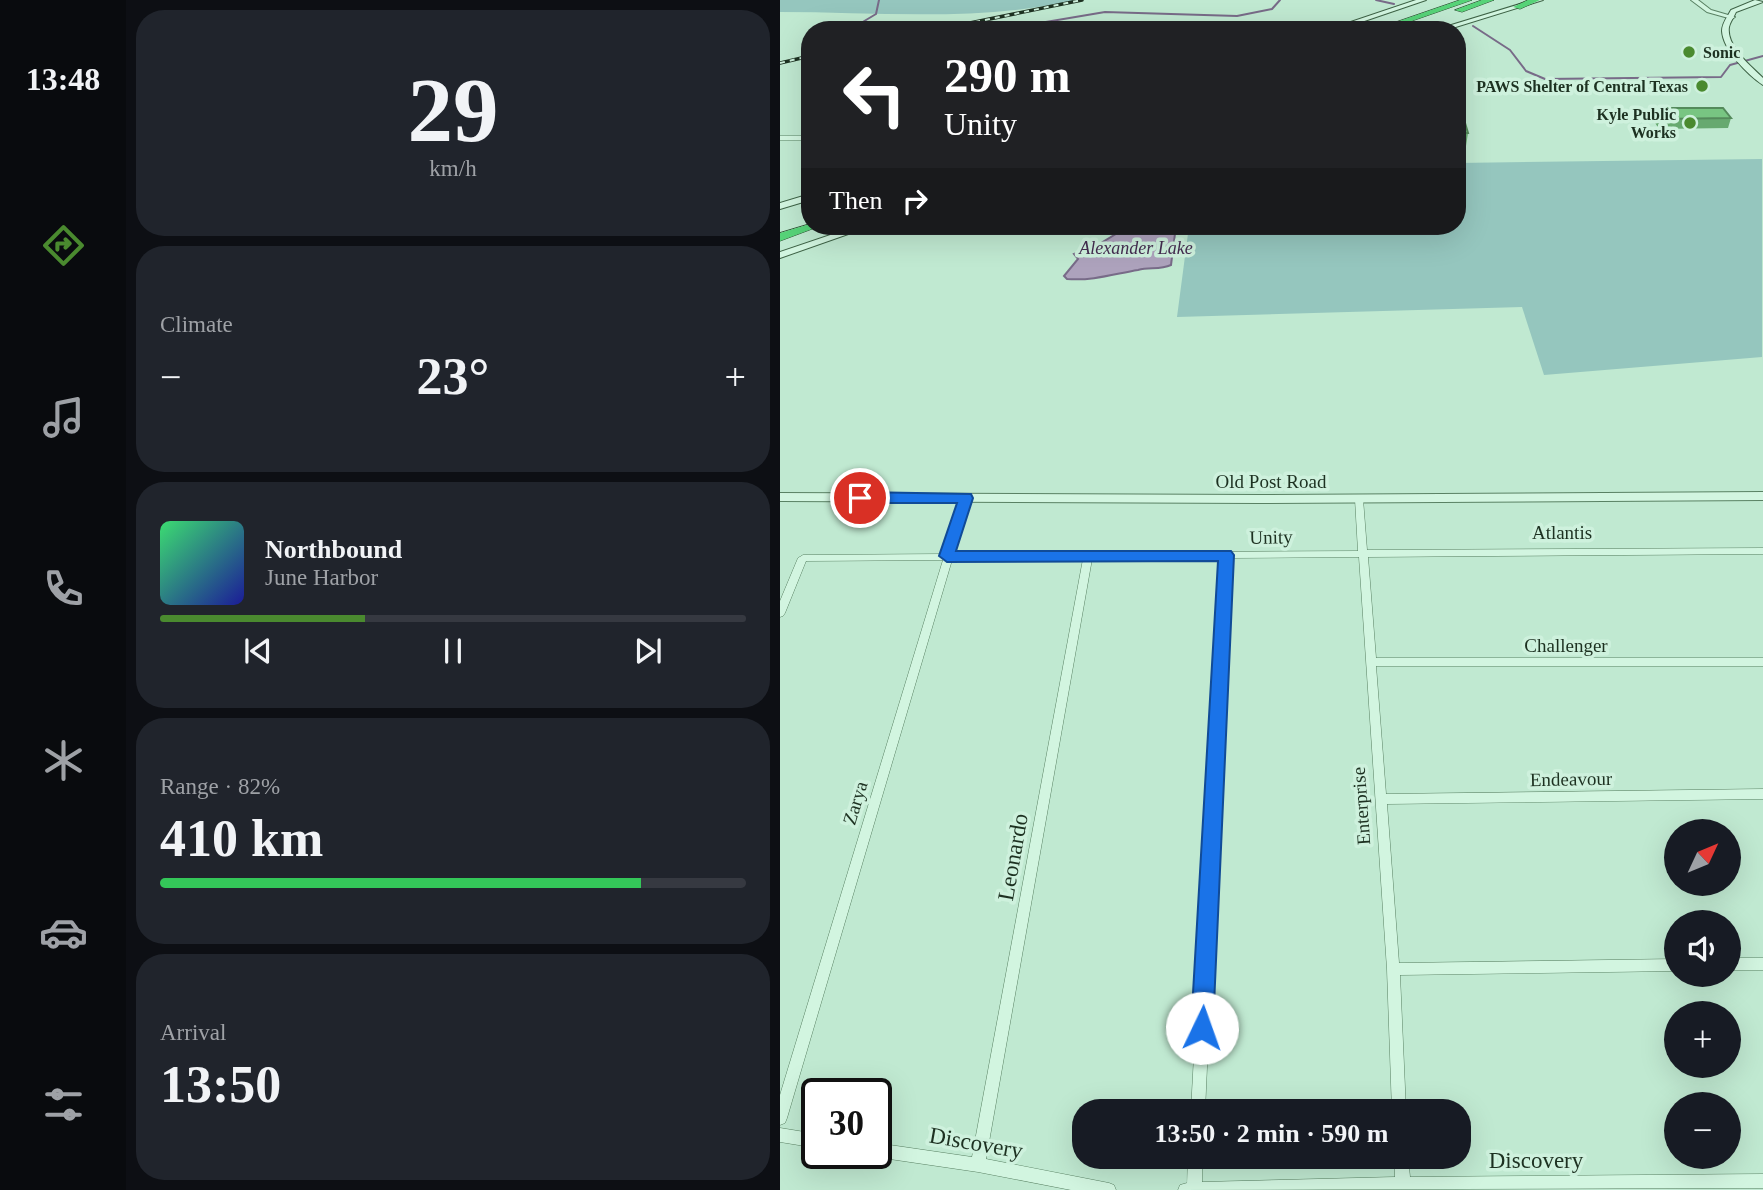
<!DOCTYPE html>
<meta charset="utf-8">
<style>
:root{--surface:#171b24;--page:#20242c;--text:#f1f3f6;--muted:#9ea1a6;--line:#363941;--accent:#4a8a2f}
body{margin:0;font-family:"Times New Roman",serif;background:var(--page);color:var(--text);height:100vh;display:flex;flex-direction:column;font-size:26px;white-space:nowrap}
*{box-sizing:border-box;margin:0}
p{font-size:23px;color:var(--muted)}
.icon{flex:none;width:38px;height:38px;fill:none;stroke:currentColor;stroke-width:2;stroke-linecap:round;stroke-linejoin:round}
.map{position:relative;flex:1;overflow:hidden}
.panel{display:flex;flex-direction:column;gap:10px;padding:10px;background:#0d0f14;width:654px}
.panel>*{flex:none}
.banner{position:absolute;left:21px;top:21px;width:665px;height:214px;border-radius:28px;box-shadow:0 7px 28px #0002;background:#202124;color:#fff;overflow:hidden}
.needle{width:46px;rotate:46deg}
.tools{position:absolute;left:884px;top:819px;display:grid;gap:14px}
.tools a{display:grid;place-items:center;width:77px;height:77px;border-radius:50%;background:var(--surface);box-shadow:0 7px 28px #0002;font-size:35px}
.speed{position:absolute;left:21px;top:1078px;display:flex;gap:14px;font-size:35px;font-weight:700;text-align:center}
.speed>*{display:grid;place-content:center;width:91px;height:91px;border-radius:50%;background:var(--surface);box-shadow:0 7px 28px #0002;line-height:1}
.speed .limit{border:4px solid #111;border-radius:10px;background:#fff;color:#111}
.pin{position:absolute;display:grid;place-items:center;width:60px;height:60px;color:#fff;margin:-30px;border:4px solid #fff;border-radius:50%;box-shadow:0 2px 7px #0007}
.me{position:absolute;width:77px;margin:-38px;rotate:3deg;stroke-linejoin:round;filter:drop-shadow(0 0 5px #0008)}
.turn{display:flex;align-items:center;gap:24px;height:147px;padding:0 28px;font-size:32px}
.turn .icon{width:91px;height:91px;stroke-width:2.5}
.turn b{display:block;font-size:49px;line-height:60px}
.then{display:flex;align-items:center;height:66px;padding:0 28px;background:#0003;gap:14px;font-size:26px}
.big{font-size:52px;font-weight:600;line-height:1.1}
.panel .card{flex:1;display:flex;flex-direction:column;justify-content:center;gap:10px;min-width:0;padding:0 24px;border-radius:28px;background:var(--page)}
.panel .dial{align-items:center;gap:0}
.dial b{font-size:91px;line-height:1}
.song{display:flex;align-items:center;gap:21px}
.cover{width:84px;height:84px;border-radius:10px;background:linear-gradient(135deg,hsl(140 70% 55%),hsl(240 70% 35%))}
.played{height:7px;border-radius:4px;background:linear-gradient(90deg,var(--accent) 35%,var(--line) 35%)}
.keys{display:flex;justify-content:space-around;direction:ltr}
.heat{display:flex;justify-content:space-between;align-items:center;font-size:38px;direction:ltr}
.charge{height:10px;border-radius:5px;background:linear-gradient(90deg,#34c759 82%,var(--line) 0)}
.trip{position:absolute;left:292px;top:1099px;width:399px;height:70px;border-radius:28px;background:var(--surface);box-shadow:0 7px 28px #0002;font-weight:600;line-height:70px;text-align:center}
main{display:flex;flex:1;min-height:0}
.tab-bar{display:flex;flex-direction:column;width:126px;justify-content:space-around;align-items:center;background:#090b0e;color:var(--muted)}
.tab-bar .icon{width:49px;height:49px}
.tab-bar .current{color:var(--accent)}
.tab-bar b{font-size:32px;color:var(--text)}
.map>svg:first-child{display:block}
</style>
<main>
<nav class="tab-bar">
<b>13:48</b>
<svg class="icon current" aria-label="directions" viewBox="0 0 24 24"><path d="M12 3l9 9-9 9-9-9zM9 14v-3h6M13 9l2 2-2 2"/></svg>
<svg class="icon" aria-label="music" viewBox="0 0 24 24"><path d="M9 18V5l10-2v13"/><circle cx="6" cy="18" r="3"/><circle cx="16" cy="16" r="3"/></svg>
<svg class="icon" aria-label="phone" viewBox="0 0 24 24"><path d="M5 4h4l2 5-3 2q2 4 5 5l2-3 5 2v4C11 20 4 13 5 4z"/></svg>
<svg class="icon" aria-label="climate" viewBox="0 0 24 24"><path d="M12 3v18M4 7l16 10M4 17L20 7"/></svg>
<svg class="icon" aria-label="car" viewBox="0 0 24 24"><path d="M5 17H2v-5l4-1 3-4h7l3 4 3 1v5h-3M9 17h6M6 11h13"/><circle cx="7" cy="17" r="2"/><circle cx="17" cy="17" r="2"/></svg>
<svg class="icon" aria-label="filters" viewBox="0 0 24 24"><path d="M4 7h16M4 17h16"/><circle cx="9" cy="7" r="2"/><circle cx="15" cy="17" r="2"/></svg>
</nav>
<section class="panel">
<div class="card dial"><b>29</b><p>km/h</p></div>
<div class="card"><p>Climate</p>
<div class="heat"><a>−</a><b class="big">23°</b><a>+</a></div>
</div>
<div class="card">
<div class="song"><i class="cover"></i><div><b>Northbound</b><p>June Harbor</p></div></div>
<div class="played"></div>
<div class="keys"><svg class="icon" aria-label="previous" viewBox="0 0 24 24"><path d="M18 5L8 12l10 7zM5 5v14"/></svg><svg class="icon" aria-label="pause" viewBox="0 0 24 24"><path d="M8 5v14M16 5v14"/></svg><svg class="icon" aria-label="next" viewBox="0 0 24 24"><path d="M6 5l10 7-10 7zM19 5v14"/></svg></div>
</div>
<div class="card"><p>Range · 82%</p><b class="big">410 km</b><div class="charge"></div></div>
<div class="card"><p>Arrival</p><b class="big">13:50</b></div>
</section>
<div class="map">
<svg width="983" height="1190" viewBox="0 0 983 1190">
<rect width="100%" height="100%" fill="#c0e9d1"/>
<path fill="#95c6be" d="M0 0H296C200 22 98 12 0 12Z
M982 159V357L764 375 742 307 397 317 409 226H677V163Z"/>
<path fill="#ada2bc" stroke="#786b88" stroke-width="2" d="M349 226H396L391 265C380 270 370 267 358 270 334 274 313 281 287 279L284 276 298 259 294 254 316 246Z"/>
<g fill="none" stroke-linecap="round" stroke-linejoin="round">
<path stroke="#786b88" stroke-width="2" d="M596 0 614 4
M693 26 730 50 746 71 765 79 941 77 950 65 983 56
M59 30 63 26H76L96 14 99 0
M224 30 230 27 226 25 238 22 242 26 325 12 457 16 492 9 500 0"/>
<g stroke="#598163" stroke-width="1">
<path id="minor" d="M0 136H30V140H0Z
M186 495 190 498 174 553 578 551 575 499 579 496 583 499 587 550 983 548V554L588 557 596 658H983V666H596L606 794 983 789V799L607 804 619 963 896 959V971L620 975 626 1111H612L607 969 579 557 450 558 425 1111H411L441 558 312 559 206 1159 329 1183 334 1185 336 1190H291L198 1172 96 1157 91 1155 90 1153H96V1143L192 1157 303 559 172 560 7 1118 5 1123 0 1125V1095L163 560 26 561 5 613 3 616 0 617V601L18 558 23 555 165 554 182 498Z
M948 958H983V970H948Z
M0 1128 37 1134V1148L0 1142Z
M408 1157H422V1182L615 1177 614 1157H628L630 1177 983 1174V1188L398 1190 400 1185 407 1183Z"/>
</g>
<g stroke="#598163" stroke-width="2">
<path id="tertiary" d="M911 0H918L931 10 955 17 952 19 927 12Z
M983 492V500L478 503 0 501V493L478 495Z"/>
</g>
<g stroke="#3d6245" stroke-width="2">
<path id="secondary" d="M636 0H646L558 30H547Z
M753 0H763L666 30H655Z
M975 0 983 2 956 12C954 17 950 22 949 27 946 46 971 66 983 78V85C968 75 943 50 942 31 942 23 948 16 951 10Z
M30 194V200L0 209V203Z
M77 226H91L0 258V252Z"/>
</g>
<g stroke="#2e4e33" stroke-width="1">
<path id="motorway" d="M680 0H692L606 30H593Z
M702 0H714L682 12 675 10Z
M748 0H760L740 9 733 7Z
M30 224V226H40L0 241V233Z"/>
</g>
<use href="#minor" fill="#d2f5e0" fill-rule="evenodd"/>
<use href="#tertiary" fill="#d2f5e0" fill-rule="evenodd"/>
<use href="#secondary" fill="#d2f5e0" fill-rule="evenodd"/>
<use href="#motorway" fill="#56d378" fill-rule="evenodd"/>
<g stroke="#1d3121" stroke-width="3.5">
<path id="rail" d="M156 30 302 0
M0 63 30 56"/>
</g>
<use href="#rail" stroke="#cef1dd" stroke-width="2" stroke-dasharray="5" stroke-linecap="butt"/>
</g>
<path fill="#67a970" d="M677 96 688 133 686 146 677 147Z
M875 108 951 118 948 128 879 129 872 118Z"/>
<path fill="#78c582" stroke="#548a5b" stroke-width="2" d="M677 96 688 133H677Z
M875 108H943L951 118 882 119Z"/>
<path fill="#1a73e8" stroke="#114b97" stroke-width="2" d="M80 492 191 494 193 498 176 551H451L454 555 433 1028 430 1036 422 1039 414 1036 411 1028 438 561 167 562 159 556 177 503H80L72 498Z"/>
<g fill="#4a8a2f" stroke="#cef1dd" stroke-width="2.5">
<circle cx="909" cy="52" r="7"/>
<circle cx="922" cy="86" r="7"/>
<circle cx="910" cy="123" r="7"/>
</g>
<g text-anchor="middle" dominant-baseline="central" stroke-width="7" stroke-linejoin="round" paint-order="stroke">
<g font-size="16" font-weight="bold" fill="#1d3121" stroke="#cef1dd" text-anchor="end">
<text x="923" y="52" text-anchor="start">Sonic</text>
<text x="908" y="86">PAWS Shelter of Central Texas</text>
<text x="896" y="114">Kyle Public<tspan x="896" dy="18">Works</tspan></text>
</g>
<g font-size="18" font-style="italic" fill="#442d50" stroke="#cef1dd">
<text x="356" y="248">Alexander Lake</text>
</g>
<g font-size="19" fill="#1d3121" stroke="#cef1dd">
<text x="491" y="481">Old Post Road</text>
<text x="782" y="532">Atlantis</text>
<text transform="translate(491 537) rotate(-1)">Unity</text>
<text x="786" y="645">Challenger</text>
<text transform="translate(791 779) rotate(-1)">Endeavour</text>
<text transform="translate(75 803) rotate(-73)">Zarya</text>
<text transform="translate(581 806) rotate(-94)">Enterprise</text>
</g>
<g font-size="23" fill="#1d3121" stroke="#cef1dd">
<text transform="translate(233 857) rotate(-80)">Leonardo</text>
<text transform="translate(196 1143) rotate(10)">Discovery</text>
<text x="756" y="1160">Discovery</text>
</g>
</g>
</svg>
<div class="tools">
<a><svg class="needle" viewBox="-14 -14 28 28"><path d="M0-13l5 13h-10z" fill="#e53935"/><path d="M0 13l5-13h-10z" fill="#9ea1a6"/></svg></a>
<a><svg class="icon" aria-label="sound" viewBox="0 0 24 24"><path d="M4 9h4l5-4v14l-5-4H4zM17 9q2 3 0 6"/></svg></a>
<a>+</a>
<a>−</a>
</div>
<div class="speed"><div class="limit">30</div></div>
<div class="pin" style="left:80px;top:498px;background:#d93025"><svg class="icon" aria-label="arrive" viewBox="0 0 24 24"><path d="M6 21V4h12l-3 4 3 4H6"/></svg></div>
<svg class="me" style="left:422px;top:1028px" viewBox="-20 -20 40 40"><circle r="19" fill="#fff"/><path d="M0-13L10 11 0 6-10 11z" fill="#1a73e8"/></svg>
<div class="trip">13:50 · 2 min · 590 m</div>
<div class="banner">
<div class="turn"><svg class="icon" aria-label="left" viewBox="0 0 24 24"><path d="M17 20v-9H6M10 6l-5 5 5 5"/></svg><div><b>290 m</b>Unity</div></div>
<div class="then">Then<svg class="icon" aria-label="right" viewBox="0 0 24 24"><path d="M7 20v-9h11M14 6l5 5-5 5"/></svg></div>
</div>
</div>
</main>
